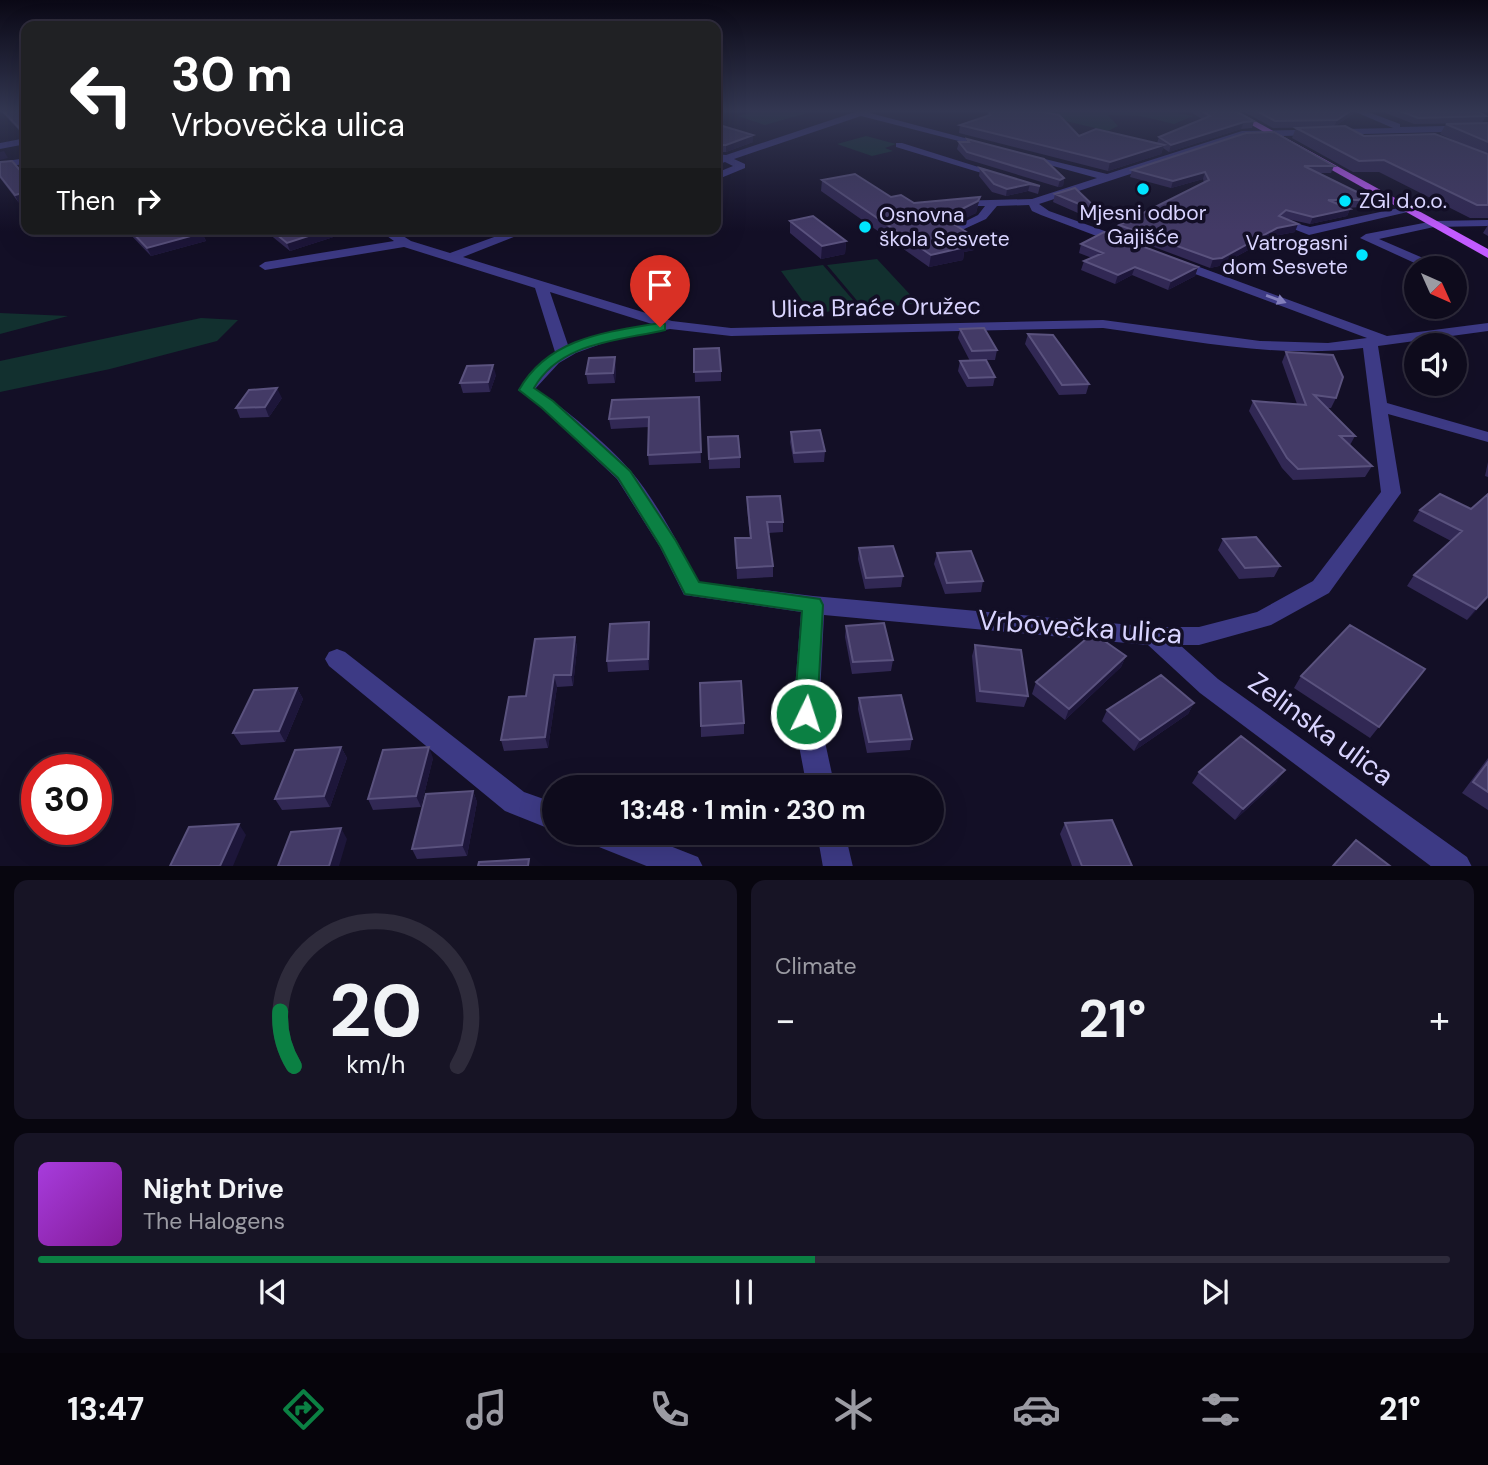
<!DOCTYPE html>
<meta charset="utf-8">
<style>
:root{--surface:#0e0b1c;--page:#171425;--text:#f1f3f6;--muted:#9b9ba3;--line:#2e2b3b;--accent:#0b8043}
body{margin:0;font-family:"DM Sans",sans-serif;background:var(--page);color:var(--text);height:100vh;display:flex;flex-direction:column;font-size:26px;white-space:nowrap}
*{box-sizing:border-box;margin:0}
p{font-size:23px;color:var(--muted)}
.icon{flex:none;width:38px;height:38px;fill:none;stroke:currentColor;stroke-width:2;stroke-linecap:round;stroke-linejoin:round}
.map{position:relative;height:866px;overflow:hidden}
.side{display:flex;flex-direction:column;gap:14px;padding:14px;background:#08060f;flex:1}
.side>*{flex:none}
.top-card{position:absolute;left:21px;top:21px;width:700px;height:214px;border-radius:14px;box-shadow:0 7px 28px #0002,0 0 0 2px var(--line);background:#202124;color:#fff;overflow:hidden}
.needle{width:46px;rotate:135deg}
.fabs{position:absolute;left:1404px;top:256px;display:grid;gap:14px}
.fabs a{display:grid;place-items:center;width:63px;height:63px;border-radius:50%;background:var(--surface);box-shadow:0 7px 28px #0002,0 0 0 2px var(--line);font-size:35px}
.speed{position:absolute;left:21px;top:754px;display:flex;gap:14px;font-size:35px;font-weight:700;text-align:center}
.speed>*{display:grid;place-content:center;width:91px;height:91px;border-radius:50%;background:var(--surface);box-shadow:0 7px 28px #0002,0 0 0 2px var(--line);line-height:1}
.speed .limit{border:10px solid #d22;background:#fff;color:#111}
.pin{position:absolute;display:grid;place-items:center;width:60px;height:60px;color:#fff;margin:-72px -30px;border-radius:50% 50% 50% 0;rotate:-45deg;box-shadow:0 0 7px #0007}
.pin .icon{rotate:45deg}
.me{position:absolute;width:77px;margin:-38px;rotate:4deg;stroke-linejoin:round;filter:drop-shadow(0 0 5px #0008)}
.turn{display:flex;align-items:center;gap:24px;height:147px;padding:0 35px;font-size:32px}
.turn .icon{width:91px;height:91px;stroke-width:2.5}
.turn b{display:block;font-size:49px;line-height:60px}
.then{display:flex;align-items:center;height:66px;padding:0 35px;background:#0003;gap:14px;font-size:26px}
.big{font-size:52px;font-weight:700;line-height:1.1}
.side .tile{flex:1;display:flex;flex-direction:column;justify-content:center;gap:10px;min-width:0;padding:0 24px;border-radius:14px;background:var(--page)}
.side .dial{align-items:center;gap:0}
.dial svg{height:182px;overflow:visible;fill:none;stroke:var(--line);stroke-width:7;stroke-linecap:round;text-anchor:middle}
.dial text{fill:var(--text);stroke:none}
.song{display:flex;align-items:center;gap:21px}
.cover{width:84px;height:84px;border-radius:10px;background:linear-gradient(135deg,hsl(280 70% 55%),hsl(290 70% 35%))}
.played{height:7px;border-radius:4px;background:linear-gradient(90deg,var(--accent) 55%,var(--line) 55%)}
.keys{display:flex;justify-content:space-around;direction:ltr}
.heat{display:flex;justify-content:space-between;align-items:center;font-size:38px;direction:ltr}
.side .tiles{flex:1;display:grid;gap:14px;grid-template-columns:1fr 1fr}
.tile:last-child{grid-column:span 2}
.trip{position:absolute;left:542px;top:775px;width:402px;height:70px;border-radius:35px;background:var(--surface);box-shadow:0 7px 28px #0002,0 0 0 2px var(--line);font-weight:700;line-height:70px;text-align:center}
.menu{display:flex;height:112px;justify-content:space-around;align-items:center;background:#06040b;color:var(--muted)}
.menu .icon{width:49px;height:49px}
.menu .current{color:var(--accent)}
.menu b{font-size:32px;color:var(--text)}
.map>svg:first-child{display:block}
</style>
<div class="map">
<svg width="1488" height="867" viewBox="0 0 1488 867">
<rect width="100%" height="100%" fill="#130f26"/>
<path fill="#12302f" d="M761 110 807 113 765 125 738 116Z
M1019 110H1162L1193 116 1174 124 1140 116 1108 115 1118 126 1108 131Z
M866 136 896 144 885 148 893 151 872 156 837 144Z
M877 259 917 302V303L865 310 827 265Z
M823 265 859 307 812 314 781 271Z
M0 313 68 316 0 334Z
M201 318 238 320 217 341 110 369 0 392V361Z"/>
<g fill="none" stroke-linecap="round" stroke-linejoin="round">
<path fill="#3d3a85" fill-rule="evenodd" d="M861 110H873L870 113 995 146 990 149 861 116 734 159 745 164V168L716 180V173L733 166 725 162 716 165V154L726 155Z
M1351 110H1363L1400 124V127L1488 125V131L1243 137 1039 204 1049 211 1127 239V245L1123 246 1041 215 1032 211 1029 205 997 206 986 219 962 230 956 226 978 215 985 206H957L951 203 953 201 1032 199 1097 178 1020 157V153L1107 174 1242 131 1393 128Z
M26 138V144L0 149V143Z
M896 143H902L1007 176 998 178 896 147Z
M20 159 23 160V164L0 168V162Z
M1408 206 1414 209 1412 211 1309 235 1278 223 1284 220 1310 227Z
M1488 220V226L1434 227 1379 239 1423 258 1425 261 1419 265 1360 238 1366 234 1434 221Z
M377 229H392L411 241 450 253 516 229H534L463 257 672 321 731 328 1103 320 1260 341 1328 343 1367 338 1171 265V259L1175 258 1387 336 1488 323V331L1378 346 1387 403 1488 432V442L1388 414 1401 493 1329 593 1271 625 1199 645H1180L1218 679 1467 857 1472 867H1432L1200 693 1148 645 824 615 819 714 835 788H807L793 714 801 612 684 595 660 547 617 479 542 408 518 390 533 370 555 352 535 288 404 247 265 270 259 266 265 262 394 241ZM550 292 652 324 604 333 568 345ZM1103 328C1189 340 1276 359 1363 348L1381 492 1313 581 1257 612 1199 627H1154L813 596 699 582C680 547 656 500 630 470 608 445 564 407 535 389L559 363 576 353 612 340 670 329 731 336Z
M337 649 345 652 524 792 555 803V831L505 811 329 666 325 659 329 652Z
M585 833H637L698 857 703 867H649L589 843Z
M817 833H845L853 867H823Z"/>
<path fill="#c25bff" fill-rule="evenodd" d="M1225 110H1235L1488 249V258Z"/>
</g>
<path fill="#312854" d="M0 110H26V136H24Z
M988 110H1033L1079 136 1157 143 1159 137 1202 119 1187 110H1234L1254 121 1252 128 1241 129 1169 152 1163 148 1161 154 1108 171 959 133 960 125 987 116Z
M1241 110H1354L1353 114 1334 127 1273 128Z
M1378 110H1475L1486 116 1482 123 1414 124Z
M1488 123V218H1470L1379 172H1353L1292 138 1296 128 1364 136 1464 145 1440 134 1446 124Z
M716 124 753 135V142L726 152H716Z
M967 139 1064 178 1063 186 1058 187 966 159 957 149 959 142H966Z
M0 162 19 203 0 178Z
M1334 166 1331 173H1317L1367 197 1361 207 1347 208 1350 209 1347 216 1310 224 1283 218 1295 232 1274 236 1219 266 1210 268 1117 233 1119 225 1204 183 1203 179 1171 188 1130 177 1132 170Z
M980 168 1040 186 1038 194 1028 191 1006 196 992 192 979 176Z
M822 180 914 203 980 197 976 213 953 224 976 238 974 250 964 252 963 260 929 267 821 191Z
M1055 194 1099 211 1097 219 1096 221 1053 202Z
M790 221 846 241 845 254 821 259 790 233Z
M1488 225V236L1483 233Z
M114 229H199L202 233 206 241 151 256 126 230 117 232Z
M263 229H351L352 231 290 251Z
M477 229H507L488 236Z
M1081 244 1198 267 1195 276 1168 290 1132 275 1115 284 1081 270 1084 261 1092 258 1079 253Z
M960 329 997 350 995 360H986L995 377 993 386 967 387 958 371 960 361H970L958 338Z
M1028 334 1089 384 1086 394 1059 395 1025 344Z
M694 349 721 371V381L695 382Z
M1286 352 1336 398 1331 408H1327L1355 436 1350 445 1372 466 1365 477 1293 480 1282 468 1249 411 1253 401 1297 404 1282 362Z
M616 366 615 383 588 384 586 374Z
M496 375 490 392 463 393 460 383Z
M699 397 701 463 649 465 648 455 649 427 611 429 609 419Z
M282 398 269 417 240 418 236 408Z
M791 432 825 451 824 462 794 463 790 442Z
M708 437 740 457V468L709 469Z
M1488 462V477L1485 476Z
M1488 494V598L1467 620 1407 586 1414 575 1451 541 1413 521 1420 510 1471 509Z
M747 497 783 522V532L768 533 773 566V577L737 579 735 538H750L747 508Z
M1223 539 1280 566 1274 577 1239 579 1218 550Z
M859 548 903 576 901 587 865 589 858 559Z
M937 553 983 581 981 592 945 594 934 564Z
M846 626 893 660 891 671 852 674 845 637Z
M650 633 649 670 608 672 607 661Z
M575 637 577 648 573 686 557 687 548 748 504 751 501 740 526 696Z
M975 645 1028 696 1024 707 976 702 972 656Z
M1126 656 1121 667 1065 720 1032 694 1036 682Z
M1425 669 1370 738 1294 688 1301 676Z
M700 683 744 723V734L701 737Z
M297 688 303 699 285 742 241 745 233 733Z
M859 698 912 739 910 750 867 753 858 709Z
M1194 703 1188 714 1134 751 1102 721 1107 710Z
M341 747 347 758 330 807 282 810 275 799Z
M433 758 421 807 373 810 368 799Z
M1488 758V810L1462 793Z
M1199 772 1277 781 1235 820 1192 783Z
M473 791 477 802 467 856 417 859 412 849Z
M1065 823 1132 866H1072L1060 834Z"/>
<path fill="#1d163a" d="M1352 110H1354L1353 114 1334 127 1337 120Z
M1244 122 1241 129 1169 152 1171 145Z
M753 135V142L726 152V145Z
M1164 145 1161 154 1108 171 1110 162Z
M4 151 8 158 0 160V152Z
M1205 172 1203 179 1171 188 1173 181Z
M1064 178 1063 186 1058 187 1060 180Z
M1030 184 1028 191 1006 196 1007 189Z
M26 192V201L19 203 15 195Z
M980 197 976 213 956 223 937 227 939 215Z
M1350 209 1347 216 1310 224 1313 217Z
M1298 224 1295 232 1274 236 1219 266 1210 268 1213 259 1277 228Z
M116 229H126V230L117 232Z
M330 229H351L352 231 290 251 287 243Z
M487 229H507L488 236Z
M202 233 206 241 151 256 147 248Z
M976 238 974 250 964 252 963 260 929 267 931 255 956 242Z
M846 241 845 254 821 259 822 246Z
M1135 267 1132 275 1115 284 1118 275Z
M1198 267 1195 276 1168 290 1171 281Z
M615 357 616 366 615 383 613 373Z
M493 365 496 375 490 392 488 382Z
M277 388 282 398 269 417 265 407Z
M1488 596V598L1467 620 1476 609Z
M649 622 650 633 649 670 648 659Z
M575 637 577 648 573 686 571 675Z
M1126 656 1121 667 1065 720 1069 709Z
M554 675 557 687 548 748 545 737Z
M297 688 303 699 285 742 279 731Z
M1194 703 1188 714 1134 751 1140 740Z
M341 747 347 758 330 807 324 796Z
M429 747 433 758 421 807 416 796Z
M1285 770 1277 781 1235 820 1243 809Z
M473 791 477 802 467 856 462 845Z
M239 824 246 835 233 866H220Z
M341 828 347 839 339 866H329Z"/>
<path fill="#433a66" stroke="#5a527e" stroke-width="2" d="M2 110H26V132L24 129H20Z
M989 110H1033L1059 115 1079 136 1096 129 1164 145 1110 162 960 125 990 115Z
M1200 110H1234L1254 121 1244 122 1171 145 1159 137 1210 116Z
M1255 110H1352L1337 120 1275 121Z
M1398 110H1475L1486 116 1418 118Z
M1488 123V142L1446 124Z
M716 124 753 135 726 145H716Z
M1345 126 1364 136 1435 134 1488 154V205H1477L1384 160 1359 161 1296 128Z
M1274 132 1334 166H1304L1367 197H1361L1365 200H1328L1350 209 1313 217 1286 210 1279 216 1298 224 1277 228 1222 258 1213 259 1119 225 1209 180 1205 172 1173 181 1132 170 1246 133Z
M967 139 1044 159 1064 178 1060 180 967 152 959 142H969Z
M12 161 26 177V192L15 195 0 176V162Z
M980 168 1040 186 1030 184 1007 189 994 184Z
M855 174 891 197 901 195 914 203 980 197 978 201 958 211 939 215 976 238 956 242 965 247 931 255 822 180Z
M1075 188 1099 211 1098 212 1055 194Z
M813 216 846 241 822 246 790 221Z
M129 229H199L202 233 147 248Z
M270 229H330L287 243Z
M1104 232 1198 267 1171 281 1135 267 1118 275 1084 261 1103 253 1081 244Z
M984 328 997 350 972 351 960 329Z
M1028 334 1053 335 1089 384 1062 385Z
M719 348 721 371 694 372V349Z
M1286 352 1333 355 1343 377 1336 398 1314 395 1355 436H1340L1372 466 1298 469 1287 458 1253 401 1306 405Z
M615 357 613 373 586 374 589 358Z
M986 360 995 377 969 378 960 361Z
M493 365 488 382 460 383 467 366Z
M277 388 265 407 236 408 249 390Z
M699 397 701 452 648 455 649 417 609 419 612 400Z
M820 430 825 451 794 453 791 432Z
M738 436 740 457 709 459 708 437Z
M1440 494 1471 509 1488 494V596L1476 609 1414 575 1462 531 1420 510Z
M780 496 783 522H767L773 566 737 568 735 538H751L747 497Z
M1256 537 1280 566 1245 568 1223 539Z
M893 546 903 576 866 578 859 548Z
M971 551 983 581 947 583 937 553Z
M649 622 648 659 607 661 610 624Z
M884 623 893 660 853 662 846 626Z
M1350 625 1425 669 1379 727 1301 676Z
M1093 633 1126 656 1069 709 1036 682Z
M575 637 571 675H554L545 737 501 740 509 697 526 696 535 639Z
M975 645 1021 650 1028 696 980 691Z
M1161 675 1194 703 1140 740 1107 710Z
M741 681 744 723 701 726 700 683Z
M297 688 279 731 233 733 254 690Z
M901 695 912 739 869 742 859 698Z
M1241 736 1285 770 1243 809 1199 772Z
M341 747 324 796 275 799 295 750Z
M429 747 416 796 368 799 383 750Z
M1488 762V792L1473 782Z
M473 791 462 845 412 849 426 794Z
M1112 820 1132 866H1082L1065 823Z
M239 824 220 866H170L189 827Z
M341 828 329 866H278L291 832Z
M1356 840 1390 866H1333Z
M529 859 528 866H478L479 862Z"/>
<defs><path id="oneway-solid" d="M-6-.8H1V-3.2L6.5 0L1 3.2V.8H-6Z" transform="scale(1.75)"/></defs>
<use fill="#837fbc" href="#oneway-solid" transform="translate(1276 299) rotate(20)"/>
<linearGradient id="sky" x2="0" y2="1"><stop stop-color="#0a0815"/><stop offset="0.48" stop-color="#333752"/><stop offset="1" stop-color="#333752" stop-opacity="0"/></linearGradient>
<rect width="1488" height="231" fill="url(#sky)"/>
<path fill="#0b8043" stroke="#07532c" stroke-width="2" d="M660 323 665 324V330C618 341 560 342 534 388L553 401 630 471 676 541 699 582 820 599 823 605 817 714 814 721 806 724 798 721 794 714 802 611 685 594 661 547 618 478 542 408 519 390C548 338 606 332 660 323Z"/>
<g fill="#00e5ff" stroke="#130f26" stroke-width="2.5">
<circle cx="1143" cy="189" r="7"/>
<circle cx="1345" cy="201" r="7"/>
<circle cx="865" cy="227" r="7"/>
<circle cx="1362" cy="255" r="7"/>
</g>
<g text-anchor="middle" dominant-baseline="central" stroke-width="7" stroke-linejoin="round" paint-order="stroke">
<g font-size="21" fill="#d9d4ff" stroke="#130f26" text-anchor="start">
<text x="1359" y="201">ZGI d.o.o.</text>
<text x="1143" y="213" text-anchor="middle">Mjesni odbor<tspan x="1143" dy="24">Gajišće</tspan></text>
<text x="879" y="215">Osnovna<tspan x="879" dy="24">škola Sesvete</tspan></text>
<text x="1348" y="243" text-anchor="end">Vatrogasni<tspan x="1348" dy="24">dom Sesvete</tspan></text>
</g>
<g font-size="24" fill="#d9d4ff" stroke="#130f26">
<text transform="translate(876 307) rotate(-1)">Ulica Braće Oružec</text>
</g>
<g font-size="28" fill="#d9d4ff" stroke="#130f26">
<text transform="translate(1080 627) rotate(4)">Vrbovečka ulica</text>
<text transform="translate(1321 729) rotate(36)">Zelinska ulica</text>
</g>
</g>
</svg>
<div class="fabs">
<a><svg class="needle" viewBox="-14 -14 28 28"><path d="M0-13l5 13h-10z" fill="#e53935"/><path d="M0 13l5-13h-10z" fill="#9b9ba3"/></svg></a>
<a><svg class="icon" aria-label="sound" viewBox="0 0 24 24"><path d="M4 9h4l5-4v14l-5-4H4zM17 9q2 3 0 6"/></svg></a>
</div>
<div class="speed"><div class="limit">30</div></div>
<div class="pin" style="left:660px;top:327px;background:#d93025"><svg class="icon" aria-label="arrive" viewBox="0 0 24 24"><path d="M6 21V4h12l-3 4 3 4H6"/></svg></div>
<svg class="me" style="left:806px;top:714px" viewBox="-20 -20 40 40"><circle r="17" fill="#0b8043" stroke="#fff" stroke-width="3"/><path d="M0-11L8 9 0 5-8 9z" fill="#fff"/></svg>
<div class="trip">13:48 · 1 min · 230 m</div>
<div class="top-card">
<div class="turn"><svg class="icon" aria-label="left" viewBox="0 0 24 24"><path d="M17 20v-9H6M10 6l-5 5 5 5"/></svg><div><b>30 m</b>Vrbovečka ulica</div></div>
<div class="then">Then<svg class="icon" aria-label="right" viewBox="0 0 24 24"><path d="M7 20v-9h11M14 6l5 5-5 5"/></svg></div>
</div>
</div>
<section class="side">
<div class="tiles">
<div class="tile dial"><svg viewBox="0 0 100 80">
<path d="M14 69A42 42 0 1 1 86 69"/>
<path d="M14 69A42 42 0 0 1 8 45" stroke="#0b8043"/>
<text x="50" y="56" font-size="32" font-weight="700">20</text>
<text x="50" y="72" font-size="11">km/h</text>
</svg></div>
<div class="tile"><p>Climate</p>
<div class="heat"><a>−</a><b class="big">21°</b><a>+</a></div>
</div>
<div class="tile">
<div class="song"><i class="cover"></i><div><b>Night Drive</b><p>The Halogens</p></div></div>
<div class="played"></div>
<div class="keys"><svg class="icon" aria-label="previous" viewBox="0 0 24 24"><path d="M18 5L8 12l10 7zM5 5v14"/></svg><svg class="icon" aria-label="pause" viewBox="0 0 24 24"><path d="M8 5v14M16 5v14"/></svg><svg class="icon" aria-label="next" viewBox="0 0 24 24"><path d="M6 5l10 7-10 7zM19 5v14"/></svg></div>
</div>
</div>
</section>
<nav class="menu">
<b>13:47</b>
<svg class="icon current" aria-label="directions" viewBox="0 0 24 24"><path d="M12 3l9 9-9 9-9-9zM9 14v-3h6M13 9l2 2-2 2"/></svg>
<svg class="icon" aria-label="music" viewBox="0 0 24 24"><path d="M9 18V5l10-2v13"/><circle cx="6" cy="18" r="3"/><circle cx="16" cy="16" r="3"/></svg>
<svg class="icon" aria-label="phone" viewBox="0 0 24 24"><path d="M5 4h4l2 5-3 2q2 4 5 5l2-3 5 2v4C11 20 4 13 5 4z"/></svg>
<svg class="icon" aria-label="climate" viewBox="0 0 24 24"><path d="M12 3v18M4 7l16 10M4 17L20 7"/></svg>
<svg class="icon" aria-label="car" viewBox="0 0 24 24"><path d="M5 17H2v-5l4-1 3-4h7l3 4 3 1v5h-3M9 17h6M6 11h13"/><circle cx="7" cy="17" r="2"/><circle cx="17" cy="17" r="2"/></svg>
<svg class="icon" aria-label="filters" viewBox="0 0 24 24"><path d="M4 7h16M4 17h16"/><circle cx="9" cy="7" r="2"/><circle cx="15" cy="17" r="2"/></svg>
<b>21°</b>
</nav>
